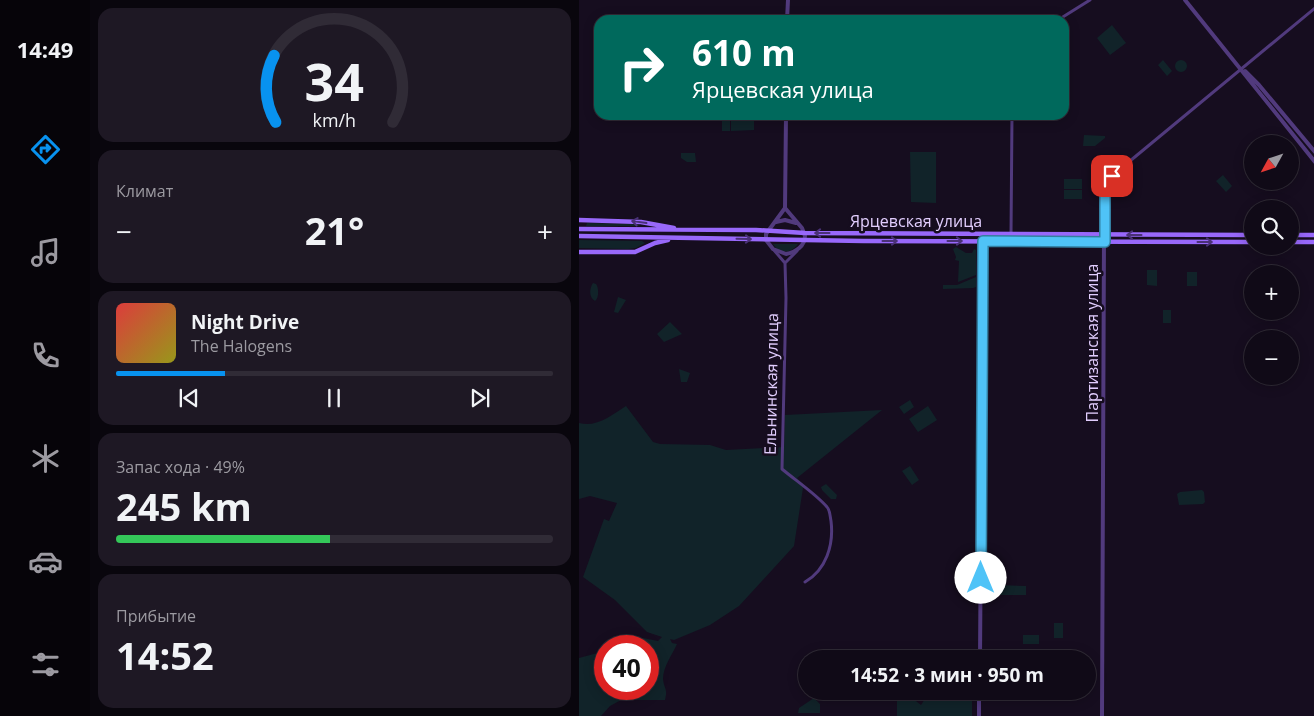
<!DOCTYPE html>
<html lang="ru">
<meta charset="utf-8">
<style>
:root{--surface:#100a17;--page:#1e1824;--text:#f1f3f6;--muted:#9c9aa1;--line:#302b36;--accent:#0892ef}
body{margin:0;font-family:"Open Sans",sans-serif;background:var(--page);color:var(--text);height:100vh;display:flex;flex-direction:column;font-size:19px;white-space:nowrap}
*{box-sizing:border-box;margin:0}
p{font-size:16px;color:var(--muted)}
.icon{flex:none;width:28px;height:28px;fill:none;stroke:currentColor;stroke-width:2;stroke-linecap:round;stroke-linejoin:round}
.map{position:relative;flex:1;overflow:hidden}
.drawer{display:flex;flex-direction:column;gap:8px;padding:8px;background:#09060d;width:489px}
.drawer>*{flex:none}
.banner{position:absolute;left:15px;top:15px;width:475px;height:105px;border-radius:15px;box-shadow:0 2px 12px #0003,0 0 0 1px var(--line);background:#00695c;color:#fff;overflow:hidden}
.needle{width:32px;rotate:230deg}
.tools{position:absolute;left:665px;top:135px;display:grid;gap:10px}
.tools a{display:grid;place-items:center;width:55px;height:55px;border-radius:50%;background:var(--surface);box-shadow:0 2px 12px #0003,0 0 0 1px var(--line);font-size:25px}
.speed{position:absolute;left:15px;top:635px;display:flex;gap:10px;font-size:25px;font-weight:700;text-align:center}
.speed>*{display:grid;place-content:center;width:65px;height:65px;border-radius:50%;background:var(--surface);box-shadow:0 2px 12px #0003,0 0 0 1px var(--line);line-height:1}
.speed .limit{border:8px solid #d22;background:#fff;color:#111}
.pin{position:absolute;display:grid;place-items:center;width:42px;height:42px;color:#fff;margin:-21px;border-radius:10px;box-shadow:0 2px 8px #0006}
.me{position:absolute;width:55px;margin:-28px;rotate:0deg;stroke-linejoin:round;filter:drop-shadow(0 0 4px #0008)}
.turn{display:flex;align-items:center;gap:18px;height:105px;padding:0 15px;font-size:22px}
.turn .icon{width:65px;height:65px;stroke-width:2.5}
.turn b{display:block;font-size:35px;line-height:42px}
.big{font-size:38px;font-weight:700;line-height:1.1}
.drawer .widget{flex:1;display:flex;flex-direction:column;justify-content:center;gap:8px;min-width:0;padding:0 18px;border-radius:15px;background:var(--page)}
.drawer .dial{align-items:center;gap:0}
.dial svg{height:130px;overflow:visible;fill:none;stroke:var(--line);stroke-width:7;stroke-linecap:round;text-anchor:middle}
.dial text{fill:var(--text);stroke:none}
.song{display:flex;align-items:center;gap:15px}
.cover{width:60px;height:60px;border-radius:8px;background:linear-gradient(135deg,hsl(0 70% 55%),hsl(60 70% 35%))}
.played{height:5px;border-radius:2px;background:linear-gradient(90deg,var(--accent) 25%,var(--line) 25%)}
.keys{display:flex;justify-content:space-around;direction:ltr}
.heat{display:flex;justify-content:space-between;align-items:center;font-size:28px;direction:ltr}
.charge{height:8px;border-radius:4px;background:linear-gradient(90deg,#34c759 49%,var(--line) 0)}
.trip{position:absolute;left:219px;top:650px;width:298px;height:50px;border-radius:25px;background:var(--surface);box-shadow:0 2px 12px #0003,0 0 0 1px var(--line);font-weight:700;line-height:50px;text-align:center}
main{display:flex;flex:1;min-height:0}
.tab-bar{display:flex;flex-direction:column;width:90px;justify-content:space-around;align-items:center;background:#060409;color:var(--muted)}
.tab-bar .icon{width:35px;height:35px}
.tab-bar .current{color:var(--accent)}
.tab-bar b{font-size:22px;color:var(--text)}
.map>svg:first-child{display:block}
</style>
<main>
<nav class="tab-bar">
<b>14:49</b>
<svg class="icon current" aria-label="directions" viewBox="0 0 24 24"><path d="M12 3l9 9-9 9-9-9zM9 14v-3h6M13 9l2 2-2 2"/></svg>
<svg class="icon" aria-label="music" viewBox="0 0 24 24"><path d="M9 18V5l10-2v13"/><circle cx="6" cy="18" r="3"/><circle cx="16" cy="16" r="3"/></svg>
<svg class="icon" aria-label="phone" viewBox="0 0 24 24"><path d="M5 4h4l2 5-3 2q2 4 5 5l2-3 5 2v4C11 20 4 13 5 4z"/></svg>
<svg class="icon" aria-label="climate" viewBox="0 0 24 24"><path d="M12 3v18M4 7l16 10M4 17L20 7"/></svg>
<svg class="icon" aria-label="car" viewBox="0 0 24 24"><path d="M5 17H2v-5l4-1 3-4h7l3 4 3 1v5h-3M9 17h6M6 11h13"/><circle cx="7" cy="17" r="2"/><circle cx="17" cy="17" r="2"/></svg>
<svg class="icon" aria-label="filters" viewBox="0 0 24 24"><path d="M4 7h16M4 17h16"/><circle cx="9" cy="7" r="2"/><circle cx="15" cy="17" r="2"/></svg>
</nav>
<section class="drawer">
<div class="widget dial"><svg viewBox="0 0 100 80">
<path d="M14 69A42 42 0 1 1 86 69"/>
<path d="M14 69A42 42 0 0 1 13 28" stroke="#0892ef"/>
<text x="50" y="56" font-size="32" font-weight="700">34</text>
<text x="50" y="72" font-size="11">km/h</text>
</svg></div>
<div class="widget"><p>Климат</p>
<div class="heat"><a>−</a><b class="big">21°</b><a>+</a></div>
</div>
<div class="widget">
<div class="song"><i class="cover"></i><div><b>Night Drive</b><p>The Halogens</p></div></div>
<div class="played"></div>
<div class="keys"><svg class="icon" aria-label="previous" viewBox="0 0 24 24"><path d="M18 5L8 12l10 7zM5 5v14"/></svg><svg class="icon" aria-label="pause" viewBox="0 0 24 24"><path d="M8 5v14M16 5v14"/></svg><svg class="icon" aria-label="next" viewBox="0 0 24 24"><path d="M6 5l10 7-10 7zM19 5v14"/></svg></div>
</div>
<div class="widget"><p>Запас хода · 49%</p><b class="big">245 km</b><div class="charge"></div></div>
<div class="widget"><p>Прибытие</p><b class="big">14:52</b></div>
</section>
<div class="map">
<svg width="736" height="716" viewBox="0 0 736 716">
<rect width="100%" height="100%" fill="#160d1f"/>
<path fill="#112329" d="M533 25 547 43 531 55 518 38Z
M584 60 593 71 588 76 579 65Z
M596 66a6 6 0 1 1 12 0a6 6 0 1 1-12 0Z
M143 115H151V131H143Z
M175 118V130L152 131V119Z
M505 135 526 136V138L516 146H504Z
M331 152H357V203L332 202Z
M116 153 117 162H108L102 158V153Z
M644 175 653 186 647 192 637 181Z
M485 179H503V189H485Z
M485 190H503V199H485Z
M8 223 58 224 61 226H7Z
M0 240 63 241 66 243 57 248 49 249 0 248Z
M194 244H219C212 254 200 254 194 244Z
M377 247 387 253H393L395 249 397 250V275L379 282 380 261 376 260 377 257 374 249Z
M568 270H578V286L568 285Z
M608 272H618V286H608Z
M397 277V287L394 288 364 289V285H378Z
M14 283 17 284C20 288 20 298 16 301 10 298 10 289 14 283Z
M39 297 47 300 39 313 35 312Z
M584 310H592V323H584Z
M91 322 103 334 85 342 78 334Z
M100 369 111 373 108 382H102Z
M331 400 335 407 325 414 320 407Z
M47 406 74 442 81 444 131 445 147 450 205 447 206 415 303 410 218 478 226 486 224 488 215 546 160 606 131 625 95 640 91 639 93 643 98 644C93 655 84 667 84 679 85 689 89 688 86 700H42L31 706 22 716H0V658L26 651V689H69V646H40L64 638 79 641 83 637 68 632 36 600 4 577 25 519 30 521 38 503 11 496 0 499V423C17 428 33 415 47 406Z
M349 406 358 420 339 432 330 419Z
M331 466 340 480 333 485 323 471Z
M247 484 258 495 257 499H252L243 490 242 487Z
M623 490 625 492 626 502 624 504 600 505 598 494 601 492Z
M420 585 447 586V595H420Z
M475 623H484V638H475Z
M444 635H460V644H444Z
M318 691H324L342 705 351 691 387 694 393 693V716H318Z
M235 698 241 704V713H219L220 708Z"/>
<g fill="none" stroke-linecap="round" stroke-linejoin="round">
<path stroke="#513a7d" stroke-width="3" d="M479 20 511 0
M432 234 433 115
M525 235 526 187 528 180 736 8
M194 249 206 263
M206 263 207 298 203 469C216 480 237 494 248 507 251 510 251 516 252 521 255 545 247 570 226 582
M206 263 218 251"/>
<path stroke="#513a7d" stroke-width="4" d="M606 0 736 162
M208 20 209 0
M666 71 680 85 736 152
M206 208 223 228 226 236C226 246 217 252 207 254L194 249 187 240V234L206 208 207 115
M197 222 206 220 217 223
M401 659 404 234
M400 716V691
M523 716 525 235"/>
<path stroke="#9868fa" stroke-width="4.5" d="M0 220 62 222 95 228
M0 229 177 230 226 233 674 235
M711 235H736
M0 236 284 241 674 242
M711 242H736
M0 252H56L76 243 89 240"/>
</g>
<defs><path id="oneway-shaft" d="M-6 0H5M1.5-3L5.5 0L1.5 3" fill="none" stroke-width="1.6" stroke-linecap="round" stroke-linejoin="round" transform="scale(1.25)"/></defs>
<g stroke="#4a3177">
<use href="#oneway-shaft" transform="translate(60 222) rotate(-172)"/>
<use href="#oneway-shaft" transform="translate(243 233) rotate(-180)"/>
<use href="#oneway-shaft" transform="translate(555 235) rotate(-180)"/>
<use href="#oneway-shaft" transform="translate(165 239) rotate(1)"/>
<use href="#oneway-shaft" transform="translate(311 241)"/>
<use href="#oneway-shaft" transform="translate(376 241)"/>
<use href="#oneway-shaft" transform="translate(626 242)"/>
</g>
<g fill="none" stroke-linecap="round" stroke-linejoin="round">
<g stroke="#337fa1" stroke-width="12">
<path id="route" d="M402 578 404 241 526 242V187L528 180 533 176"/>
</g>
<use href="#route" stroke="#4fc3f7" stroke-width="9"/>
</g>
<g text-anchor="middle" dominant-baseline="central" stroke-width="5" stroke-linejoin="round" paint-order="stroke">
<g font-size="16" fill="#e1cdfd" stroke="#160d1f">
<text x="337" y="221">Ярцевская улица</text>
<text transform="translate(513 343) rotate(-90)">Партизанская улица</text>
<text transform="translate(192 384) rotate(-89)">Ельнинская улица</text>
</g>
</g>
</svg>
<div class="tools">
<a><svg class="needle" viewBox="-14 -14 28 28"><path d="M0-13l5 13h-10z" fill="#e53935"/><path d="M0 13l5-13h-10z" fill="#9c9aa1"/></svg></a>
<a><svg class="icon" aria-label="search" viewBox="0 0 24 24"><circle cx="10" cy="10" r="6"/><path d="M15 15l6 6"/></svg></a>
<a>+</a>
<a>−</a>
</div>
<div class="speed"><div class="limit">40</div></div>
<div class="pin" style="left:533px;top:176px;background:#d93025"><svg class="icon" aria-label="arrive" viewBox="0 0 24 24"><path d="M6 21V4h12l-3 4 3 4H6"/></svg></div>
<svg class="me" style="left:402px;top:578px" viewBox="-20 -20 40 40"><circle r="19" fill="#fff"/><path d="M0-13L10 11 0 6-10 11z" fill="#4fc3f7"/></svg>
<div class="trip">14:52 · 3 мин · 950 m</div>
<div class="banner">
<div class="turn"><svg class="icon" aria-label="right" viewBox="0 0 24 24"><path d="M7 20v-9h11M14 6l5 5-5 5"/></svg><div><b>610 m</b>Ярцевская улица</div></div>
</div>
</div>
</main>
